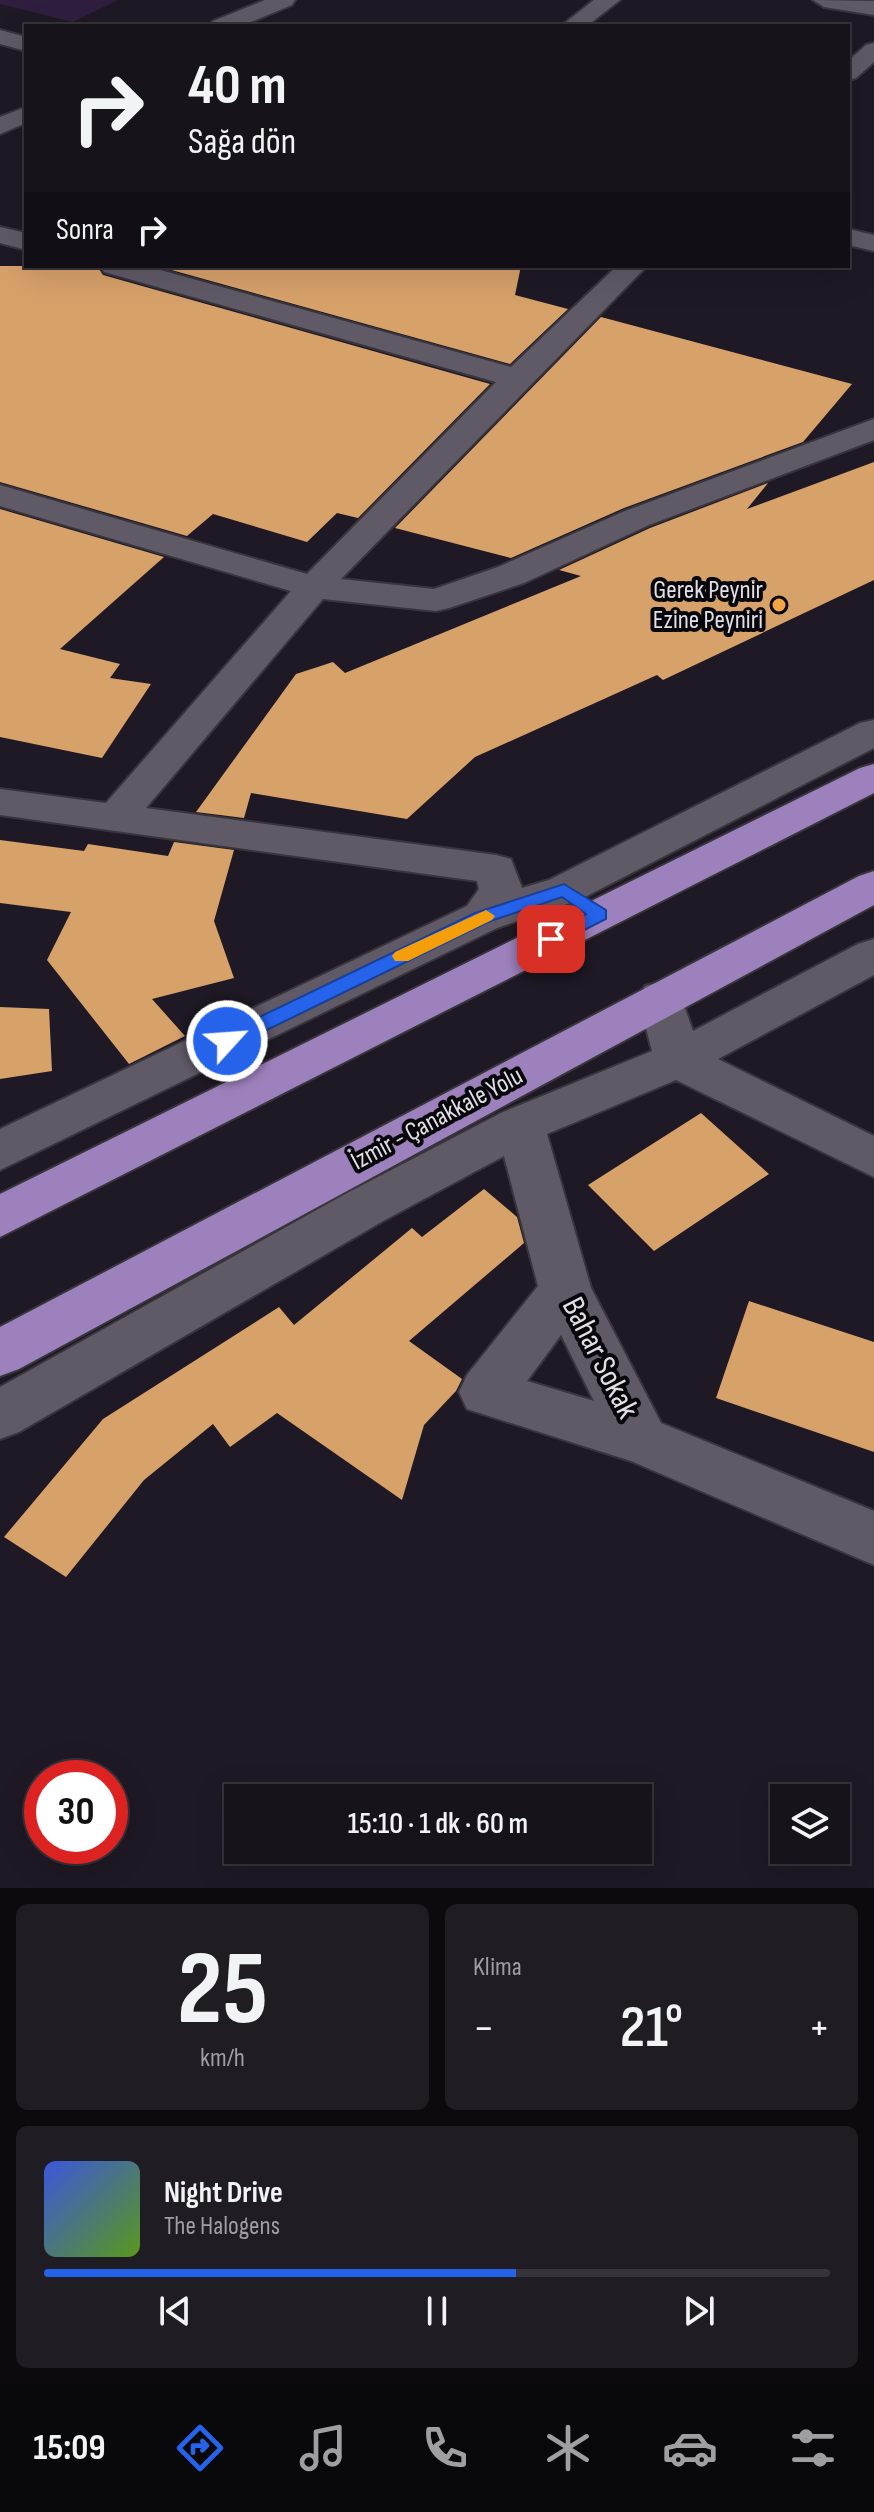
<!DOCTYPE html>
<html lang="tr">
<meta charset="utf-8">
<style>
:root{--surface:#16131b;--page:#1f1c24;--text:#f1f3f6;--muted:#9e9ea3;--line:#35323a;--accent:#2563eb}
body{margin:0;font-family:"Sofia Sans Condensed",sans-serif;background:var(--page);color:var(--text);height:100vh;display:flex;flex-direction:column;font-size:30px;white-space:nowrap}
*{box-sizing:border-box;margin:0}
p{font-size:26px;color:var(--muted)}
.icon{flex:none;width:44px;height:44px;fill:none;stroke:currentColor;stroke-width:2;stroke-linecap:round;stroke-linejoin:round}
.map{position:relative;height:1888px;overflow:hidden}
.drawer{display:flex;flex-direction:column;gap:16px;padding:16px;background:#0c0a0f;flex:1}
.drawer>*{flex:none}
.guide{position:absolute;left:24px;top:24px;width:826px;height:244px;border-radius:0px;box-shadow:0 8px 32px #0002,0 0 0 2px var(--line);background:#16131b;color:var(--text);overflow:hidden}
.tools{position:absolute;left:770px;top:1784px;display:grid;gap:16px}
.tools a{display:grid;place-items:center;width:80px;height:80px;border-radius:0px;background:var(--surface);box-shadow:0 8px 32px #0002,0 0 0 2px var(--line);font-size:40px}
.speed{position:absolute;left:24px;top:1760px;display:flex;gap:16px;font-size:40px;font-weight:700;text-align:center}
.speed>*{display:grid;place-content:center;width:104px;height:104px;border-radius:50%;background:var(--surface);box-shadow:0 8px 32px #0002,0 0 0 2px var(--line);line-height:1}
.speed .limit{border:12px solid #d22;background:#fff;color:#111}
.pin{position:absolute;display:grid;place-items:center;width:68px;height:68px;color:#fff;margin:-34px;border-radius:16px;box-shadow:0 4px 12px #0006}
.me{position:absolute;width:88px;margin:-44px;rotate:64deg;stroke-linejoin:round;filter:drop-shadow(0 0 6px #0008)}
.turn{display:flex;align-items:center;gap:28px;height:168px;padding:0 32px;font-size:36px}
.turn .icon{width:104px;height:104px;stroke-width:2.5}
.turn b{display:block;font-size:56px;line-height:68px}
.then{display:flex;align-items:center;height:76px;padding:0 32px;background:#0003;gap:16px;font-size:30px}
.big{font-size:60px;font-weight:600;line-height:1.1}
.drawer .card{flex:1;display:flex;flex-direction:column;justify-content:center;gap:12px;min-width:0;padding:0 28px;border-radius:12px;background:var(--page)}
.drawer .dial{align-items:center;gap:0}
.dial b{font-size:104px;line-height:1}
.song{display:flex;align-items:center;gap:24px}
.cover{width:96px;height:96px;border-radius:12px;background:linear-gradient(135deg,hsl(230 70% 55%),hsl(90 70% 35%))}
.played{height:8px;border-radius:4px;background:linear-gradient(90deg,var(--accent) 60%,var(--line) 60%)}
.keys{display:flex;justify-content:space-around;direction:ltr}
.heat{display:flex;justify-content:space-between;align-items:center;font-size:44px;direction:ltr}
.drawer .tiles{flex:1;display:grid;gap:16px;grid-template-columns:1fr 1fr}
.card:last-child{grid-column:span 2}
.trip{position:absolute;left:224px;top:1784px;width:428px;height:80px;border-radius:0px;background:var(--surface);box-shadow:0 8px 32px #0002,0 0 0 2px var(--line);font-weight:600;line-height:80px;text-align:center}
.dock{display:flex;height:128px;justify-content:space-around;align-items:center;background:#09080b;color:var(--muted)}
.dock .icon{width:56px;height:56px}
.dock .active{color:var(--accent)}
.dock b{font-size:36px;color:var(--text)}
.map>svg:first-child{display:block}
</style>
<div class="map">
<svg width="874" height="1888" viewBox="0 0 874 1888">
<rect width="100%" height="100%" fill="#1e1924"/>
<path fill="#301e41" d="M0 0H118L73 22 0 4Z"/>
<path fill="#d7a16a" d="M0 266H97L103 275 490 384 358 518 337 513 307 542 213 514 187 536 0 482Z
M157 266H521L515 295 568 309 510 364Z
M601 317 852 384 803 442 624 508 511 558 395 528Z
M874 462V580L663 680 657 675 475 757 407 819 251 793 244 818 196 812 296 674 333 662 345 673 581 576 559 570 650 528 768 483 747 509Z
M0 509 164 557 60 649 120 664 110 678 151 684 102 758 0 737Z
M0 840 84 851 88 844 168 856 174 842 234 850 214 921 234 978 152 999 185 1036 129 1064 47 960 71 912 0 903Z
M0 1007 49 1009 52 1071 0 1079Z
M701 1113 769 1174 654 1251 588 1185Z
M484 1189 517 1217 524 1243 409 1341 462 1379 456 1391 424 1425 402 1500 277 1413 230 1447 213 1424 144 1480 66 1577 4 1537 103 1419 279 1307 294 1325 412 1228 422 1237Z
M749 1301 874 1342V1452L716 1398Z"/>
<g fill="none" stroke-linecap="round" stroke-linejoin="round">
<g stroke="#38353d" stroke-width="4">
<path id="street" d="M265 0H295L292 5 241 26H210L213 21Z
M594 0H620L587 26H561Z
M813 0 874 1V15L824 7Z
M0 30 26 37V51L0 44Z
M874 43V62L856 78 848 80V61L866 45Z
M26 107V123L0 134V117Z
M0 227 26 233V250L0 243Z
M848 229 874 235V251L848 245Z
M100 266H146L511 367 617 266H647L341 579 434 589 498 567 625 511 874 419V440L649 525 524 583 449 608 436 611 323 599 146 808 496 855 511 859 522 888 549 880 860 723 874 720V748L579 900 497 928 0 1170V1129L467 906 479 889 477 881 0 815V789L106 803 291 591 0 506V485L307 574 496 382 104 272Z
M874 939V975L718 1059 874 1136V1177L676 1080 547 1134 591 1288 661 1423 874 1511V1565L631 1461 467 1409 459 1392 467 1375 538 1286 504 1156 383 1221 19 1432 0 1439V1387L347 1193 503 1112 652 1051 638 998 645 986 661 982 677 986 693 1031 858 944ZM561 1335 594 1401 527 1381Z"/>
</g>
<g stroke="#38353d" stroke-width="4">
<path id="highway" d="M874 764V793L0 1237V1194L860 768Z
M874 871V905L19 1369 0 1376V1327L859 876Z"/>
</g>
<use href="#street" fill="#605a67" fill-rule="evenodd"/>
<use href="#highway" fill="#9d81bc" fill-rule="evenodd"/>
</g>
<path fill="#2563eb" stroke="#184099" stroke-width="2" d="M564 884 606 910V919L557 944H544V935L586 914 562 897 488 922 234 1046 227 1048 217 1041 220 1036 475 913Z"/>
<path fill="#f59e0b" d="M486 910 495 916 492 920 408 961H395L392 956 395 952Z"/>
<circle fill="#f5a345" stroke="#07060a" stroke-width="3" cx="779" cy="605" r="8"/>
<g text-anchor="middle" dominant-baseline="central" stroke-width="8" stroke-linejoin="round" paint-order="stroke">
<g font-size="26" fill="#e3dfe7" stroke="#07060a" text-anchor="end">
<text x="763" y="590">Gerek Peynir<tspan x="763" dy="30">Ezine Peyniri</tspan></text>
</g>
<g font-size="26" fill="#e3dfe7" stroke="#07060a">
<text transform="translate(437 1119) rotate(-28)">İzmir - Çanakkale Yolu</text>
</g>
<g font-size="32" fill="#e3dfe7" stroke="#07060a">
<text transform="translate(600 1358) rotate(63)">Bahar Sokak</text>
</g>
</g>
</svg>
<div class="tools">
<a><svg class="icon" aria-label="layers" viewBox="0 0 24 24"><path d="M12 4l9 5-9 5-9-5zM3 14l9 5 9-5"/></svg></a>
</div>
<div class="speed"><div class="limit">30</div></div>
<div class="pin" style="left:551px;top:939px;background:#d93025"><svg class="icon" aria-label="arrive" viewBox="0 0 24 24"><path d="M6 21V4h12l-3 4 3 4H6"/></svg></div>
<svg class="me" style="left:227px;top:1041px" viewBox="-20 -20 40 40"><circle r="17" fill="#2563eb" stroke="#fff" stroke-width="3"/><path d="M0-11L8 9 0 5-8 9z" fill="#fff"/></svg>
<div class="trip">15:10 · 1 dk · 60 m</div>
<div class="guide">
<div class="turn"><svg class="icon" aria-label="right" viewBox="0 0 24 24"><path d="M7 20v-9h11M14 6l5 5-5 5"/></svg><div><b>40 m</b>Sağa dön</div></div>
<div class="then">Sonra<svg class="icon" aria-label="right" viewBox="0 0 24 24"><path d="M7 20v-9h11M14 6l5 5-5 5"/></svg></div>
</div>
</div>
<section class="drawer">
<div class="tiles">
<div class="card dial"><b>25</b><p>km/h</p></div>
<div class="card"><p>Klima</p>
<div class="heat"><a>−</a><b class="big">21°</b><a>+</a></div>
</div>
<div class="card">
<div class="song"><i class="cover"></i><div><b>Night Drive</b><p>The Halogens</p></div></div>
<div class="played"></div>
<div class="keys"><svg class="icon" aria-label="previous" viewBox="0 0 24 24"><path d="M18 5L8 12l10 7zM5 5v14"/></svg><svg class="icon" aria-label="pause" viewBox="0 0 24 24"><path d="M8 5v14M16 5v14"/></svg><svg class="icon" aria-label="next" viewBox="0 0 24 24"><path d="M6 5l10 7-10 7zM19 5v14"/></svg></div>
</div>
</div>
</section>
<nav class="dock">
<b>15:09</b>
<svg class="icon active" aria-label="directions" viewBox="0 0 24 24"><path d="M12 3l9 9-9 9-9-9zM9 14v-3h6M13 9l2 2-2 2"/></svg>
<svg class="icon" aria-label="music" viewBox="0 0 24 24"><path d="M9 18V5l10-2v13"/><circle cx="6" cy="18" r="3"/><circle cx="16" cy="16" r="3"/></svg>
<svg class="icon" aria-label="phone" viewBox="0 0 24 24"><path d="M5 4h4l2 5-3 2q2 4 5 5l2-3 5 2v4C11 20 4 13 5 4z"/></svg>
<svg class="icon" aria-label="climate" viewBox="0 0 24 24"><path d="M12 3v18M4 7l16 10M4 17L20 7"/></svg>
<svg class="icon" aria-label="car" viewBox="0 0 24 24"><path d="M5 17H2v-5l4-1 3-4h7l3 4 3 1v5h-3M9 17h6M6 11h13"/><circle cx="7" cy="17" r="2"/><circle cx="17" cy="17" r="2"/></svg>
<svg class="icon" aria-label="filters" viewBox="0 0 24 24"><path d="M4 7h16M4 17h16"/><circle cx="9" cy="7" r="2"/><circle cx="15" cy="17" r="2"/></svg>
</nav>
